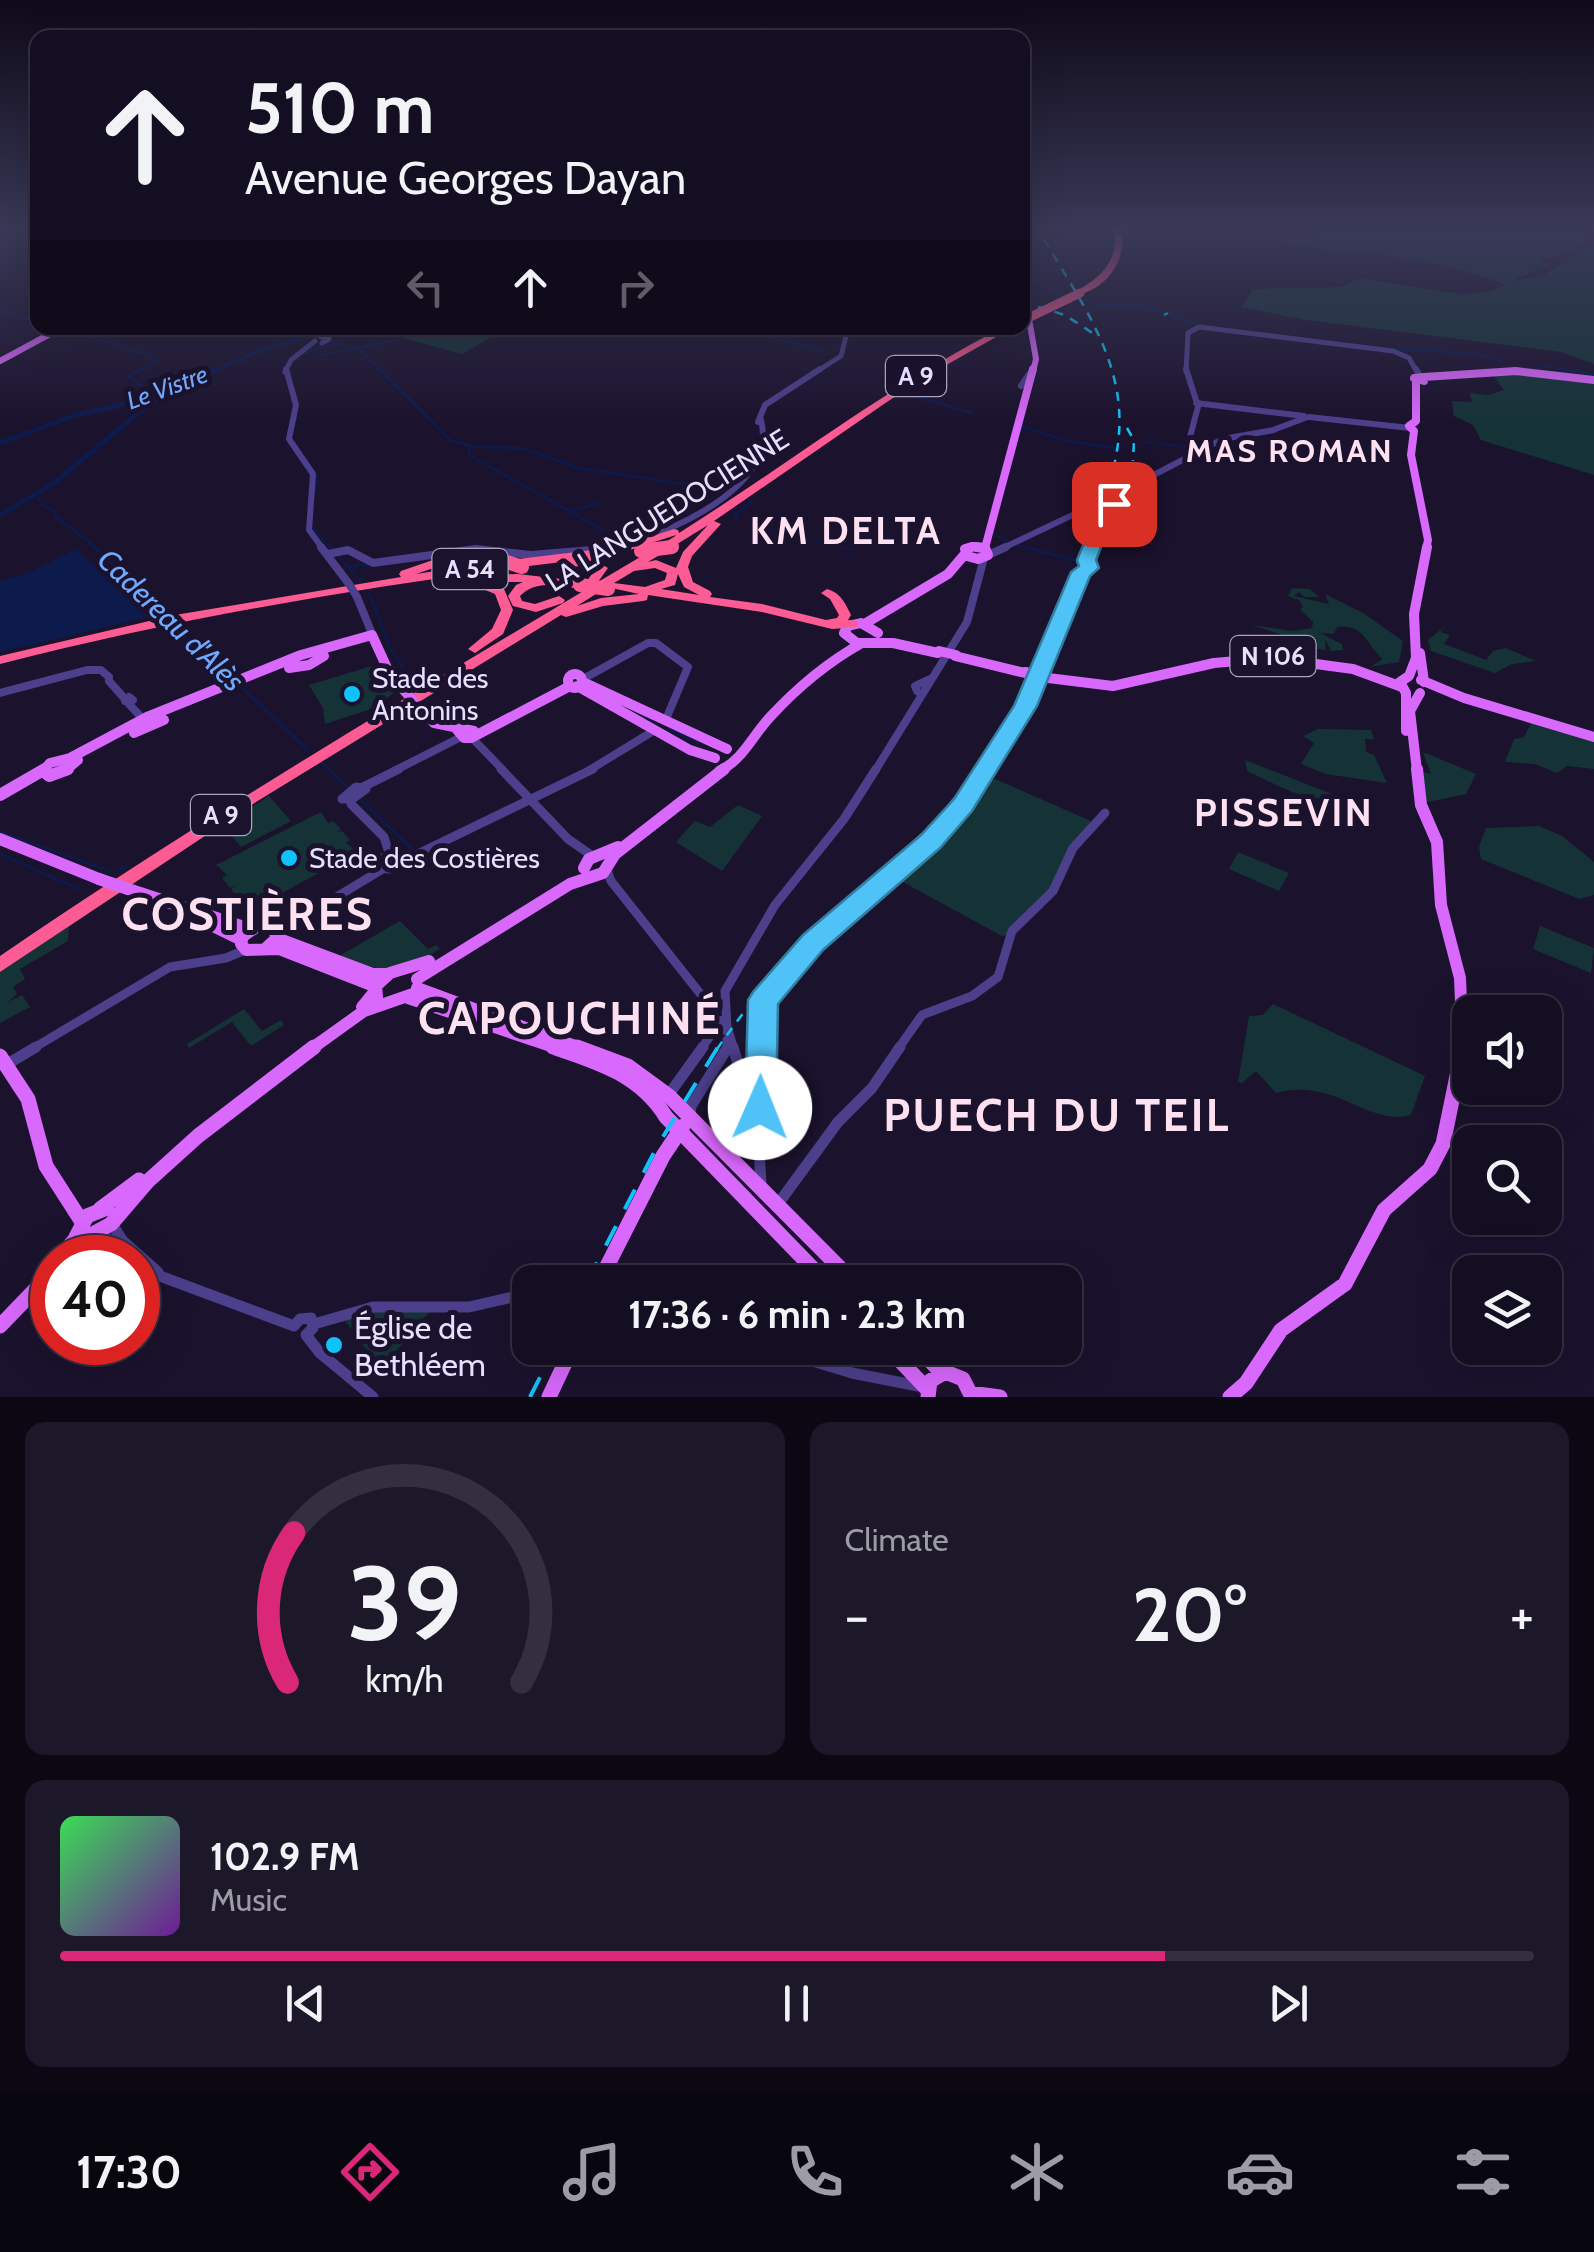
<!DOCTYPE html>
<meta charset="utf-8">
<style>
:root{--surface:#140e22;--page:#1d172a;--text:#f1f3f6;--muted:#9d9ca5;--line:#332e40;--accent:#db2777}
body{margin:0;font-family:Cabin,sans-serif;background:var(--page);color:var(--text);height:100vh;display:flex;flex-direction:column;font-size:38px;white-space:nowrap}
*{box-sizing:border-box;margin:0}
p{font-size:32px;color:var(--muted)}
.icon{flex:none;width:55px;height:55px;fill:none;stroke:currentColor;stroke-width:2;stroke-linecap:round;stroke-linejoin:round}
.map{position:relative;height:1397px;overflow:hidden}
.side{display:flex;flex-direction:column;gap:25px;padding:25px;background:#0b0813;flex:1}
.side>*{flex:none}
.banner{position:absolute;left:30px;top:30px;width:1000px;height:305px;border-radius:20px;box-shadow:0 10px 40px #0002,0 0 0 2px var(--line);background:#140e22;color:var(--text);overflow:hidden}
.buttons{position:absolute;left:1452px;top:995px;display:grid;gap:20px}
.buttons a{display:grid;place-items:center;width:110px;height:110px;border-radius:20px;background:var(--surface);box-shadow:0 10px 40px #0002,0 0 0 2px var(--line);font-size:50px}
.speed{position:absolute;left:30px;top:1235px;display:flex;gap:20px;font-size:50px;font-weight:700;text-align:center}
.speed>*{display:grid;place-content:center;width:130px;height:130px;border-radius:50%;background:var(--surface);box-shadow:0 10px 40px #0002,0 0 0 2px var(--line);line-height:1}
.speed .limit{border:15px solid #d22;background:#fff;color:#111}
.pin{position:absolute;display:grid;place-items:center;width:85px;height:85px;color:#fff;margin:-42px;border-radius:20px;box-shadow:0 5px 15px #0006}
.me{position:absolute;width:110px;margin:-55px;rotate:1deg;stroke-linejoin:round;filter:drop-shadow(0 0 8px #0008)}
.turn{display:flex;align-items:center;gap:35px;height:210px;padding:0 50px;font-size:45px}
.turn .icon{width:130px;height:130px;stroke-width:2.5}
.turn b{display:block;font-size:70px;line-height:85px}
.lanes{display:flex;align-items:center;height:95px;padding:0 50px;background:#0003;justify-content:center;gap:50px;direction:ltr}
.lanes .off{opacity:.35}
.big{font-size:75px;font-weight:800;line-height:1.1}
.side .card{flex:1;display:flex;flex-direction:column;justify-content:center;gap:15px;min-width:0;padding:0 35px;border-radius:20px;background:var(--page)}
.side .dial{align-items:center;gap:0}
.dial svg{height:260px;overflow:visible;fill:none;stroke:var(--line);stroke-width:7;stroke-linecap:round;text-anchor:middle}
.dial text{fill:var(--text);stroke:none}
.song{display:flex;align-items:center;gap:30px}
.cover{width:120px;height:120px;border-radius:15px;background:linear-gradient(135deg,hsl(130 70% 55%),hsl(280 70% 35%))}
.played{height:10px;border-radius:5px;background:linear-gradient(90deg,var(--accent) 75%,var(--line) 75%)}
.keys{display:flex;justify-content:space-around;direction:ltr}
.heat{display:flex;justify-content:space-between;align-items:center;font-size:55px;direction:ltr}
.side .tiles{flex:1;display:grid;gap:25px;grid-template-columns:1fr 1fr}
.card:last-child{grid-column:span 2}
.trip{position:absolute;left:512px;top:1265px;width:570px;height:100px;border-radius:20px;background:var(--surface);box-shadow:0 10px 40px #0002,0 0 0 2px var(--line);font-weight:800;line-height:100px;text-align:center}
.menu{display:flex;height:160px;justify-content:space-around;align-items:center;background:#08060e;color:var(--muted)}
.menu .icon{width:70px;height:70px}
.menu .on{color:var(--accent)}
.menu b{font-size:45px;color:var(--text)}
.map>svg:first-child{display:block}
</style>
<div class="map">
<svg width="1594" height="1397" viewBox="0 0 1594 1397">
<rect width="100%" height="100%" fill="#1b122d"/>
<path fill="#153337" d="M1352 229H1594C1584 243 1561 261 1541 258L1540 262 1550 264 1510 282 1544 275 1594 244V364L1561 352 1306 320 1241 307 1253 289 1342 287 1359 278 1460 294 1490 292 1505 285C1465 268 1418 259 1375 254 1342 250 1313 250 1281 241Z
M381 328H465L490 338 462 354 374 330Z
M1491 372 1594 378V475L1481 440 1473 425 1454 416 1452 401 1472 402 1470 393 1488 395 1504 390Z
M1292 588 1310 589 1319 597H1304L1299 592 1294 596 1329 604 1325 594 1363 613 1403 641 1399 662 1370 667 1383 659C1367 647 1365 623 1337 627L1334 634 1320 633 1342 644 1343 650 1331 651 1325 639 1326 650 1289 646 1287 652 1278 651 1283 635 1251 625 1293 631 1312 628 1313 622 1300 609 1303 607 1299 600 1288 596Z
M1448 624 1440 632 1450 635 1444 644 1486 660 1493 651 1506 648 1536 661 1512 664 1495 673 1431 651 1428 640Z
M375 665 396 692 368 710 325 724 323 708 309 685Z
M1532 721 1594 741V769L1567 766 1557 773 1535 764 1505 762 1514 739 1524 737Z
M1318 729 1371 730 1374 739H1365L1366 752 1374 755 1387 783 1326 774 1301 764 1314 743 1303 736Z
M1423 752 1476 774 1466 794 1423 803 1422 772 1431 774Z
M1245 760 1342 798V799C1302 802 1282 787 1247 771Z
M995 779 1091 821 1050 890 1020 917 1008 935 1002 936 899 880 900 870 982 783Z
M269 796 291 821 241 847 223 826Z
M738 805 762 816 722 871 676 842 695 821 710 827Z
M321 812 328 823 333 821 341 829 337 832 342 831 350 840 346 843 357 852 251 910 243 897 238 899 231 889 235 886 230 888 222 878 227 875 216 865Z
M1539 826 1562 836 1594 862V895L1579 899 1481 859 1479 847 1486 828Z
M1238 852 1289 873 1279 891 1229 869Z
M109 898 69 927 68 941 20 969 25 979 13 987 17 994 8 1002 22 995 30 1007 0 1023V969Z
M400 921 428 949 436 945 440 949C398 975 383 973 339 956Z
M1540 926 1594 948 1591 973 1533 949Z
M1273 1004 1425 1076 1411 1115C1367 1127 1336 1077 1276 1093L1256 1071 1242 1083 1238 1082 1249 1016 1263 1015Z
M244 1009 262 1031 281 1020 284 1025 251 1046 232 1022 189 1048 187 1044Z
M432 1309 381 1369 343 1318 366 1310Z"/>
<path fill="#0d1b4c" d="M75 549 153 616 0 652V581L31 572Z"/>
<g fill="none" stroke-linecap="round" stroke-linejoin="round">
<path stroke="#0d1b4c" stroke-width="2.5" d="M1022 233 1026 235 1029 279 1064 295
M1080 298 1098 305 1144 306 1199 325
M0 311 38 323
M740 328 822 351
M60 333 92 337 157 358 154 364 129 376 156 397
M358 348 450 440 475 447 522 448 579 468 721 490
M1395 349 1467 353 1500 360
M304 353 343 342 335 328
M319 356 395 340
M1540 366 1551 367
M1555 368 1594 374
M902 392 972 413
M296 396V422
M1019 426 1068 441 1115 448
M1145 443 1153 441
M1161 443 1181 447
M470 448 469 455 603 530V535
M307 459 317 477 314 498
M42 490 36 494 41 504 55 511V516L87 540 170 618
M573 510 600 503
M737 519 735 515 752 502 748 499
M311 526 332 550
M766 529 789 534
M995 535 1009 542
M795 536 809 539
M815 541 852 550
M1017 545 1081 562
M338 555 362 583
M351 566 368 565
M369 593 391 650 415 685
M175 624 231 677
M240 686 308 750
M426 699 443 720
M642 715 655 721
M669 729 699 743
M322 763 348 788
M358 797 413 850
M0 832 110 871
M0 854 79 889
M118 870 126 867"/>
<path stroke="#0d1b4c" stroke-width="4" d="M212 372 254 353 333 328"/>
<path stroke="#0d1b4c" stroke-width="5" d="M0 443 76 415 159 396 218 369
M0 515 54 483 155 399"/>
<path stroke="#4c3f8b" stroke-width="5" d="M1022 250V278
M304 328 322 337
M322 337 329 339 322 343
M285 372 291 360 315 341
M816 372 841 356 848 328
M1186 372 1188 333 1199 327 1393 351 1409 358 1417 372"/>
<path stroke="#4c3f8b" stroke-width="6" d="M286 369 296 405 289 439 313 474 309 530 323 549
M1186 369 1197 403
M1416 369 1420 376
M1021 386 1029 374
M1196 403 1304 416
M1309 417 1410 428
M758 422 765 405 820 369
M1273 430 1305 418
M1189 456 1187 448 1199 403
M1095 492 1115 495 1223 439 1274 430
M640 540C688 523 777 482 761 420
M1001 549 1100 502 1099 493
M1091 549 1106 513 1138 489"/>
<path stroke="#4c3f8b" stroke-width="8" d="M321 547 349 584
M328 554 348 550 373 563 476 549 531 555 592 550
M988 555 1006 547
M357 597 373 636
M583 679 648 643H656L688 667 666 719
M109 681 125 699
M917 691 915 686 932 678
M0 693 87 670H101L109 677
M129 697 133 700 125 701Z
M127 702 143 719
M474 740 504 771
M394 771 463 736
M588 771 655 730
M875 771 967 622 984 558
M985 771 1026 706 1092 547"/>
<path stroke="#4c3f8b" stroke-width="9" d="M501 769 568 839 594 857
M356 787 366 789 352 799H342Z
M363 787 399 769
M352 799 351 804 384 837 390 856
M389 856 378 859 376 868 390 869 396 859
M395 865 593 769
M607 870 611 881 710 1006 716 1020 726 1021
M277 933 381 870
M727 1040 728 1049
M32 1049 170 967 226 958 245 950
M701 1049 711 1035 723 1030
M734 1049 727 1027 725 991 775 905 844 819 876 769
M762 1049 764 998 813 943 926 845 963 805 986 769
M898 1049 922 1015 972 996 998 977 1012 931 1053 891 1073 848 1105 813"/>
<path stroke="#4c3f8b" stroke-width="11" d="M733 1047 758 1132 761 1184
M4 1066 36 1047
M667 1097 703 1047
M690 1115 691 1106 728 1047
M758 1132 762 1047
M778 1204 838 1122 872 1088 900 1047
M112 1224 122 1240 158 1272
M97 1236 114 1241 134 1258
M138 1261 152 1273 294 1326
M314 1324 373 1307H469L530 1293
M294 1326 300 1319 311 1318 313 1328 306 1335
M306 1335 320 1353 373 1397
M770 1348 852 1373 918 1386"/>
<path stroke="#d968fc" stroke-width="6" d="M1022 279 1036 359 1033 372
M0 361 61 328
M1504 372H1523"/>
<path stroke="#d968fc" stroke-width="8" d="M1424 377V381L1414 378Z
M1424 377 1516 371 1594 380
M1416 380V421L1409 426 1414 431 1411 455 1428 540 1426 549
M985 548 1033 369
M965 549 973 546 985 549"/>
<path stroke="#d968fc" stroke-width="10" d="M972 547 965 549 967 556 978 559 988 555 985 548 976 547
M866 623 948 574 965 554
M878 633 861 623 848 626 844 633 857 643H893L938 653
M1420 653 1424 682
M955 656 1025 673
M384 667 403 689
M289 668 309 665 324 656
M568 681a7 7 0 1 1 14 0a7 7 0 1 1-14 0Z
M1040 677 1113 686 1214 663 1271 658 1353 669 1402 687
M1421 680 1464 698 1594 737
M583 682 727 749
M577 686 690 750 715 758
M414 702 434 723 474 731
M457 730 464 738H471L570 686
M1406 731V693L1400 682 1409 676 1416 658 1414 614 1427 547
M134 733 164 720
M43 771 50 763 70 758 147 717 301 655 372 635 388 670
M65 771 78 760
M719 771C743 760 752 736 771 716 797 688 828 662 862 643
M1417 771 1410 711 1420 693"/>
<path stroke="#d968fc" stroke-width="12" d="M1417 769 1421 805 1437 842 1441 905 1460 978 1463 1049
M43 771 49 776 68 769
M0 795 45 769
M0 839 99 879
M584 868 589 859 618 847
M128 889 250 929
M209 924 242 940
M277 938 373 974H387
M265 949 277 938 272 926H258L243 936 241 944 246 950 279 949 376 987
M417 979 570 884 603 873 615 854 724 769
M417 988 583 1049
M377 997 376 986 390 973 429 961
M408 998 560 1049
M362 1007 375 991
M311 1049 364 1011 413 994"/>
<path stroke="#d968fc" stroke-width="15" d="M553 1047C598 1062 640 1075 666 1117L826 1282
M577 1047 628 1066 669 1096 854 1282
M0 1056 28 1099 46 1166 82 1222
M100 1209 139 1180
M81 1227 87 1237 111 1224 147 1182 198 1136 314 1047
M58 1258 74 1241 87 1216 107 1208
M68 1258 94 1237
M599 1282 663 1156 683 1126
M0 1326 52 1272
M888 1348 927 1389
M918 1348 938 1369 963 1379 972 1397
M970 1393 1000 1397
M549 1397 572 1348
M928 1397 930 1381 947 1371
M1230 1397 1246 1383 1281 1330 1345 1284 1384 1210 1430 1169 1443 1144 1463 1047"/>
<path fill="#fc5c93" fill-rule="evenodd" d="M1113 229H1121C1128 259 1107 289 1077 295V291C1102 276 1120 260 1113 229Z
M1002 328H1012L925 377 884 404 714 521 721 524 692 556 688 567 693 582 710 591 712 594 710 597 762 604 826 620 837 618 839 615 830 599 821 593 827 589C841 593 845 603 851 615L848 620 857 621 858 624 857 627 832 629 762 612 648 595 647 600 643 601 603 606 566 617 561 615 256 802 0 972V956C193 824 394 705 595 584L587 581 595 569 585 564 575 567 573 570 585 581 584 588C561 589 538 577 520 596L522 601 535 604 559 596 565 600 563 603 536 612 513 606 508 596 516 585 523 582H486L504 589 513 610 503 634 475 653 468 649 492 629 501 610 495 594 473 585 471 582 457 581 455 578 457 575 518 574 570 580 560 571 567 561H570C378 584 187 616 0 664V656L175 615 401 577 399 574 401 571 459 551 504 556 510 560 601 549 646 538 674 529 678 530 679 533C787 465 888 386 1002 328ZM708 525 683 552 676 568 656 560 648 562ZM676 535 674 537 598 582 608 568 591 558 630 550ZM460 559 493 562 416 574ZM655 568 667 573 665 580 645 587 614 583 634 571ZM678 574 684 587 699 595 661 589 675 585ZM607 587 639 594 601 598 577 606Z"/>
<path stroke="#0fc3fa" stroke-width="2.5" stroke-dasharray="9 8" stroke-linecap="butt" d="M1022 302 1065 315 1094 334
M1164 315 1168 313
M1127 428 1134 440 1133 461
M717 1049C747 1006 781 964 820 928 862 888 909 851 947 807 1008 738 1040 651 1076 567 1100 511 1128 455 1117 392 1107 333 1067 280 1038 229"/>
<path stroke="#0fc3fa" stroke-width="4" stroke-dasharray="22 19" stroke-linecap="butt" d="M587 1282 658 1145 718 1047
M530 1397 555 1348"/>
<path stroke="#4c3f8b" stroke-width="8" d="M349 584 357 597"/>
<path stroke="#d968fc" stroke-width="10" d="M939 651 956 655
M1025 672 1040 675
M403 689 414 702"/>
<path stroke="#d968fc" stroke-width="12" d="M99 879 128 889"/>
<path stroke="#fc5c93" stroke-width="9" d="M1022 321 1080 293"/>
<path stroke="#fc5c93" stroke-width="10" d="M656 549 672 547"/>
<path stroke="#fc5c93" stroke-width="14" d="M641 551 672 547
M504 561 522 567
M580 585 608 589"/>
</g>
<linearGradient id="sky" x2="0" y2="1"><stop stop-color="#0f0a19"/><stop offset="0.54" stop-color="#393957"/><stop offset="1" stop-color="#393957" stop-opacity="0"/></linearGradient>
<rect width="1594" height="425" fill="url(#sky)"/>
<path fill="#4fc3f7" stroke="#337fa1" stroke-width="2.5" d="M1114 498 1123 504 1114 515 1096 560 1099 568 1090 576 1037 706 972 811 940 848 823 950 778 1004 776 1108 772 1118 760 1122 749 1118 745 1108 748 1000 753 992 803 935 921 835 954 799 1014 706 1071 572 1079 566 1077 560 1096 513Z"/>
<g fill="#0fc3fa" stroke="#1b122d" stroke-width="4">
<circle cx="352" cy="694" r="10"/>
<circle cx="289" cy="858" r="10"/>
<circle cx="334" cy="1345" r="10"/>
</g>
<g text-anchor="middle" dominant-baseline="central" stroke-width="10" stroke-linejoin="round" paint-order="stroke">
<g fill="#1b122d" stroke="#aaa2bf" stroke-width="2.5">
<rect x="886" y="356" width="60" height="40" rx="8"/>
<rect x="432.5" y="549" width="75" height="40" rx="8"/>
<rect x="1230.5" y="636" width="85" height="40" rx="8"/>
<rect x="191" y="795" width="60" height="40" rx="8"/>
</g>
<g font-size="25" font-weight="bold" fill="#e7dffe">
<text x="916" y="376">A 9</text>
<text x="470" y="569">A 54</text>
<text x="1273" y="656">N 106</text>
<text x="221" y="815">A 9</text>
</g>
<g font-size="25" font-style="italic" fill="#6fa8fc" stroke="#1b122d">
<text transform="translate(167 387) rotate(-20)">Le Vistre</text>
</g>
<g font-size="28" fill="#e7dffe" stroke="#1b122d">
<text transform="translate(667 510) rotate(-32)">LA LANGUEDOCIENNE</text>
</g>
<g font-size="28" fill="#e7dffe" stroke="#1b122d" text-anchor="start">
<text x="372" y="678">Stade des<tspan x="372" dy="32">Antonins</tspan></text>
<text x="309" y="858">Stade des Costières</text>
</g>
<g font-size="30" font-style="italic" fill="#6fa8fc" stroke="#1b122d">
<text transform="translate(171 620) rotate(44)">Cadereau d'Alès</text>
</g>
<g font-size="32" font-weight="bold" letter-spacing="2.5" fill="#fee1f0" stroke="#1b122d">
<text x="1290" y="450">MAS ROMAN</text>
</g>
<g font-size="32" fill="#e7dffe" stroke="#1b122d" text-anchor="start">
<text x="354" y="1327">Église de<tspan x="354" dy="37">Bethléem</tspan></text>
</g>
<g font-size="38" font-weight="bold" letter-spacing="2.5" fill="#fee1f0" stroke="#1b122d">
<text x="846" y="530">KM DELTA</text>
<text x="1284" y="812">PISSEVIN</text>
</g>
<g font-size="45" font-weight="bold" letter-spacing="2.5" fill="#fee1f0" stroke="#1b122d">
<text x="248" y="914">COSTIÈRES</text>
<text x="570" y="1018">CAPOUCHINÉ</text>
<text x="1057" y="1115">PUECH DU TEIL</text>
</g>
</g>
</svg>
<div class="buttons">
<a><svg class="icon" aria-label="sound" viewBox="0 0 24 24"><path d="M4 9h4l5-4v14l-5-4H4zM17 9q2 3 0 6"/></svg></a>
<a><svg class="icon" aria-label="search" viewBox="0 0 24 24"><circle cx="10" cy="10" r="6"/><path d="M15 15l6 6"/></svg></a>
<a><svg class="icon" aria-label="layers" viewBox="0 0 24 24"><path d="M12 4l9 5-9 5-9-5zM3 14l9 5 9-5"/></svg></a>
</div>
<div class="speed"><div class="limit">40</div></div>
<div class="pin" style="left:1114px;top:504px;background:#d93025"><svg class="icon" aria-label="arrive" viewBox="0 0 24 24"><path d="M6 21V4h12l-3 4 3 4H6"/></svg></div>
<svg class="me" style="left:760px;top:1108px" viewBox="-20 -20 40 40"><circle r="19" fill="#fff"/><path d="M0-13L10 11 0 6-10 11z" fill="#4fc3f7"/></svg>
<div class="trip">17:36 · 6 min · 2.3 km</div>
<div class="banner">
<div class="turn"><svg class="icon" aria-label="ahead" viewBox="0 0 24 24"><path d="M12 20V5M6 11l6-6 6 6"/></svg><div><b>510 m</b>Avenue Georges Dayan</div></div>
<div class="lanes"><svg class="icon off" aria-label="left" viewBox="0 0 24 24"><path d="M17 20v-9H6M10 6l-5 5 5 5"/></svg><svg class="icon" aria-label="ahead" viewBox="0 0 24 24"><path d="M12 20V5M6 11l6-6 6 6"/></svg><svg class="icon off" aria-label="right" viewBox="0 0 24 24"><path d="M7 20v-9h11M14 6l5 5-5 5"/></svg></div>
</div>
</div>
<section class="side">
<div class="tiles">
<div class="card dial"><svg viewBox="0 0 100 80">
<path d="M14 69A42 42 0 1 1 86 69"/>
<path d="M14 69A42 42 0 0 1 16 23" stroke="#db2777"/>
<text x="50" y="56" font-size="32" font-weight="700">39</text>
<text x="50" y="72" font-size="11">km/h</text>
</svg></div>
<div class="card"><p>Climate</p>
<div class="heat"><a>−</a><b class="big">20°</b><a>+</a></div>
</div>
<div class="card">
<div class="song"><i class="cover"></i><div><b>102.9 FM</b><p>Music</p></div></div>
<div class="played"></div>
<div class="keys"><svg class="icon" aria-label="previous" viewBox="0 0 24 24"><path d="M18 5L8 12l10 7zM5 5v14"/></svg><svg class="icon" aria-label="pause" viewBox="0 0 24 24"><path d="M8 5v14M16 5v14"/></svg><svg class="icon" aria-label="next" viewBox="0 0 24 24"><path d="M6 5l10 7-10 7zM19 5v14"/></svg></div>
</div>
</div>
</section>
<nav class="menu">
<b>17:30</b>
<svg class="icon on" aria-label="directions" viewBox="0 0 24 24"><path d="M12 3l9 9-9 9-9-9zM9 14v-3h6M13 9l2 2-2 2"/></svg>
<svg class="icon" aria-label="music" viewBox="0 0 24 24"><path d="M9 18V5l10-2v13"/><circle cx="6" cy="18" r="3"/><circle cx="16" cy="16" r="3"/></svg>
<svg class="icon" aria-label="phone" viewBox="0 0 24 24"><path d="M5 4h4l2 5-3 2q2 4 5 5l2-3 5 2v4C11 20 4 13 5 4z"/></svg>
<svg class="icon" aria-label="climate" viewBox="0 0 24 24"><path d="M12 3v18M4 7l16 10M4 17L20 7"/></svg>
<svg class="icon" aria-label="car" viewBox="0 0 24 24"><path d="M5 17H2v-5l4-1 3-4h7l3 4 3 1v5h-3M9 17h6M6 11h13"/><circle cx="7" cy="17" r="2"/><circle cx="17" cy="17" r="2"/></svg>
<svg class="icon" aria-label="filters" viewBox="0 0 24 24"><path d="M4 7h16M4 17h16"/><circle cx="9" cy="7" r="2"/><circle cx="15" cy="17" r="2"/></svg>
</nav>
